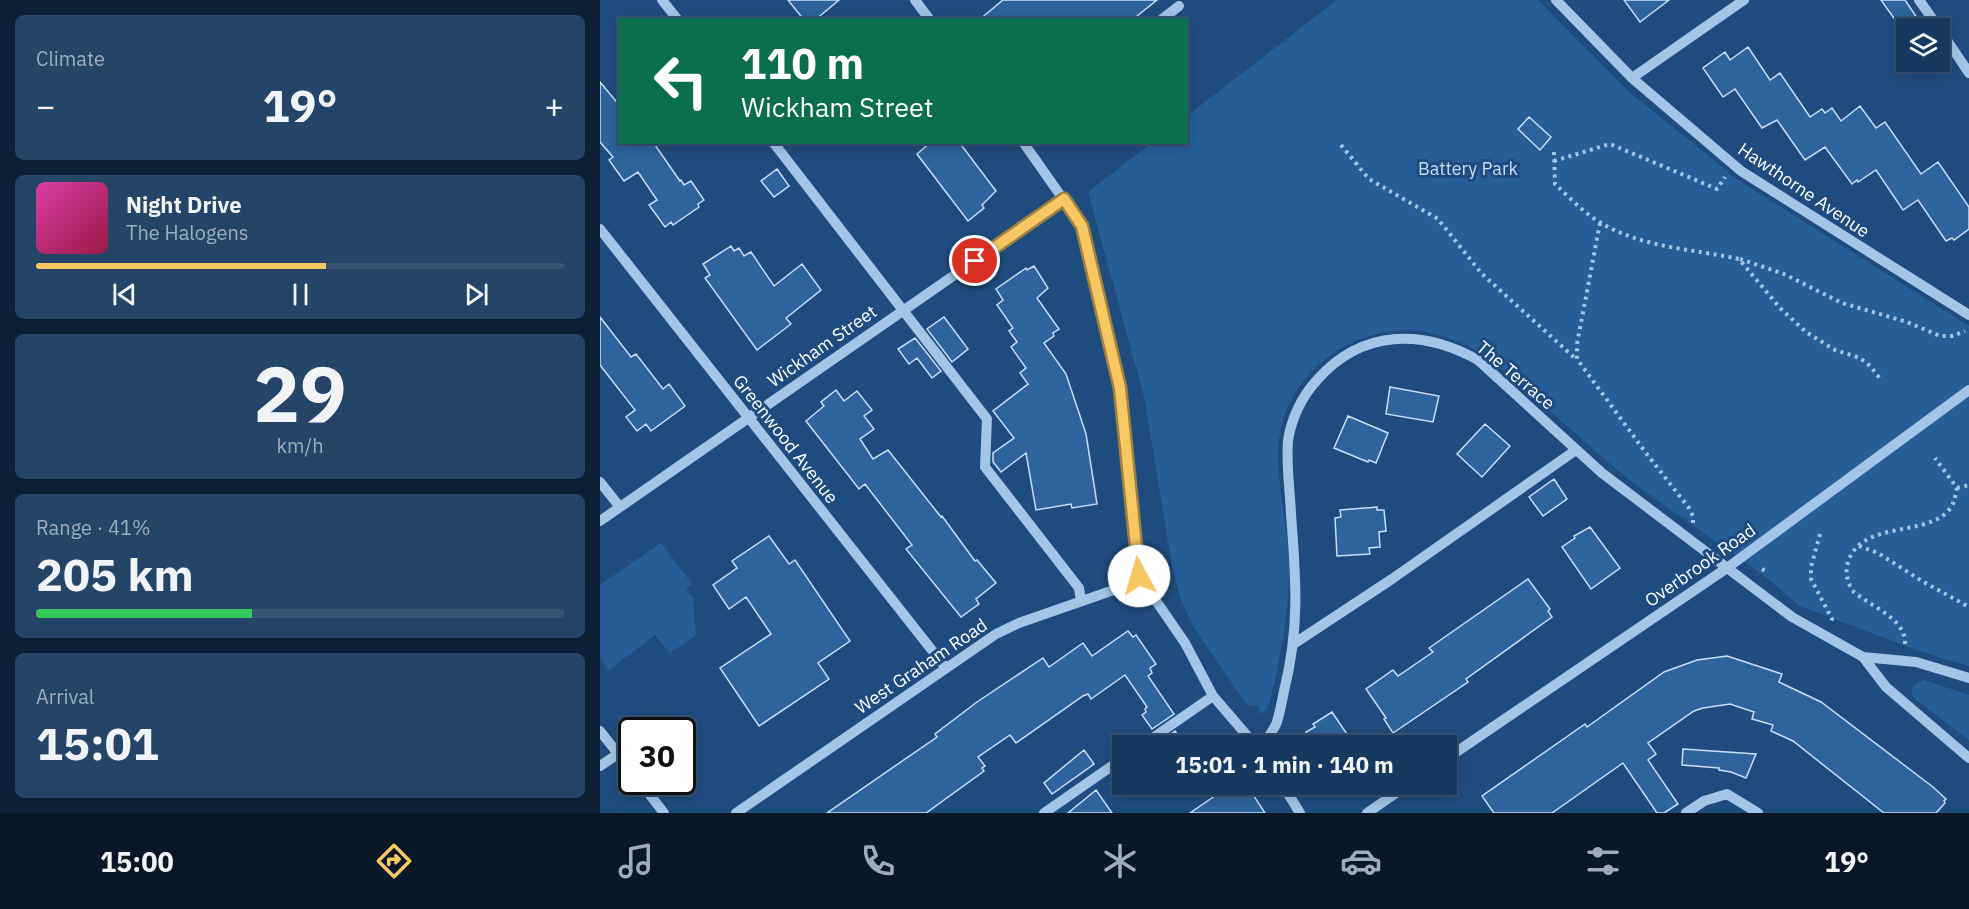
<!DOCTYPE html>
<meta charset="utf-8">
<style>
:root{--surface:#17395f;--page:#244468;--text:#f1f3f6;--muted:#9eacbd;--line:#365374;--accent:#f6c763}
body{margin:0;font-family:"IBM Plex Sans",sans-serif;background:var(--page);color:var(--text);height:100vh;display:flex;flex-direction:column;font-size:22px;white-space:nowrap}
*{box-sizing:border-box;margin:0}
p{font-size:20px;color:var(--muted)}
.icon{flex:none;width:33px;height:33px;fill:none;stroke:currentColor;stroke-width:2;stroke-linecap:round;stroke-linejoin:round}
.map{position:relative;flex:1;overflow:hidden}
.details{display:flex;flex-direction:column;gap:15px;padding:15px;background:#0d1f34;width:600px}
.details>*{flex:none}
.top-card{position:absolute;left:18px;top:18px;width:570px;height:126px;border-radius:0px;box-shadow:0 3px 15px #0003,0 0 0 2px var(--line);background:#0b6e4f;color:#fff;overflow:hidden}
.tools{position:absolute;left:1296px;top:18px;display:grid;gap:12px}
.tools a{display:grid;place-items:center;width:54px;height:54px;border-radius:0px;background:var(--surface);box-shadow:0 3px 15px #0003,0 0 0 2px var(--line);font-size:30px}
.speed{position:absolute;left:18px;top:717px;display:flex;gap:12px;font-size:30px;font-weight:700;text-align:center}
.speed>*{display:grid;place-content:center;width:78px;height:78px;border-radius:50%;background:var(--surface);box-shadow:0 3px 15px #0003,0 0 0 2px var(--line);line-height:1}
.speed .limit{border:3px solid #111;border-radius:9px;background:#fff;color:#111}
.pin{position:absolute;display:grid;place-items:center;width:51px;height:51px;color:#fff;margin:-26px;border:3px solid #fff;border-radius:50%;box-shadow:0 2px 6px #0007}
.me{position:absolute;width:66px;margin:-33px;rotate:354deg;stroke-linejoin:round;filter:drop-shadow(0 0 4px #0008)}
.turn{display:flex;align-items:center;gap:21px;height:126px;padding:0 24px;font-size:27px}
.turn .icon{width:78px;height:78px;stroke-width:2.5}
.turn b{display:block;font-size:42px;line-height:51px}
.big{font-size:45px;font-weight:700;line-height:1.1}
.details .tile{flex:1;display:flex;flex-direction:column;justify-content:center;gap:9px;min-width:0;padding:0 21px;border-radius:9px;background:var(--page)}
.details .dial{align-items:center;gap:0}
.dial b{font-size:78px;line-height:1}
.song{display:flex;align-items:center;gap:18px}
.cover{width:72px;height:72px;border-radius:9px;background:linear-gradient(135deg,hsl(320 70% 55%),hsl(340 70% 35%))}
.played{height:6px;border-radius:3px;background:linear-gradient(90deg,var(--accent) 55%,var(--line) 55%)}
.keys{display:flex;justify-content:space-around;direction:ltr}
.heat{display:flex;justify-content:space-between;align-items:center;font-size:33px;direction:ltr}
.charge{height:9px;border-radius:4px;background:linear-gradient(90deg,#34c759 41%,var(--line) 0)}
.trip{position:absolute;left:512px;top:735px;width:345px;height:60px;border-radius:0px;background:var(--surface);box-shadow:0 3px 15px #0003,0 0 0 2px var(--line);font-weight:700;line-height:60px;text-align:center}
.tabs{display:flex;height:96px;justify-content:space-around;align-items:center;background:#091726;color:var(--muted)}
.tabs .icon{width:42px;height:42px}
.tabs .selected{color:var(--accent)}
.tabs b{font-size:27px;color:var(--text)}
main{display:flex;flex:1;min-height:0}
.map>svg:first-child{display:block}
</style>
<main>
<section class="details">
<div class="tile"><p>Climate</p>
<div class="heat"><a>−</a><b class="big">19°</b><a>+</a></div>
</div>
<div class="tile">
<div class="song"><i class="cover"></i><div><b>Night Drive</b><p>The Halogens</p></div></div>
<div class="played"></div>
<div class="keys"><svg class="icon" aria-label="previous" viewBox="0 0 24 24"><path d="M18 5L8 12l10 7zM5 5v14"/></svg><svg class="icon" aria-label="pause" viewBox="0 0 24 24"><path d="M8 5v14M16 5v14"/></svg><svg class="icon" aria-label="next" viewBox="0 0 24 24"><path d="M6 5l10 7-10 7zM19 5v14"/></svg></div>
</div>
<div class="tile dial"><b>29</b><p>km/h</p></div>
<div class="tile"><p>Range · 41%</p><b class="big">205 km</b><div class="charge"></div></div>
<div class="tile"><p>Arrival</p><b class="big">15:01</b></div>
</section>
<div class="map">
<svg width="1369" height="813" viewBox="0 0 1369 813">
<rect width="100%" height="100%" fill="#1f4c7f"/>
<path fill="#285e98" d="M737 0H938L1028 91 1138 180 1369 326V666L1316 650 1200 606 1163 575 1029 480 885 355C868 346 850 337 831 333 768 319 702 360 683 420 670 463 687 517 689 561 690 609 681 655 670 701L666 710 660 714 658 706 647 705 593 626 582 602 573 572 544 397 488 192 552 143 586 142 587 116Z
M61 543 92 584 86 589 93 598 96 635 70 653 55 635 9 670 0 659V585Z
M1324 680 1369 695V740L1313 697 1311 689 1316 684Z"/>
<path fill="#2e639d" stroke="#c7def6" stroke-width="1.5" d="M188 0H239L215 20H204Z
M403 0H557L532 20H379Z
M1024 0H1069L1040 22Z
M1281 0H1305L1324 28H1301Z
M1148 47 1170 80 1180 73 1210 117 1222 109 1225 113 1232 108 1241 121 1260 106 1276 128 1285 122 1321 174 1338 162 1369 207V229L1354 240 1352 238 1346 241 1318 200 1303 210 1276 170 1258 182 1257 180 1252 184 1225 147 1205 160 1177 120 1162 128 1135 89 1123 97 1103 68 1125 52 1130 60Z
M0 82 20 106V142H53L80 181 81 180 84 185 91 181 104 200 98 204 99 207 73 225 71 222 65 227 49 205 57 200 38 172 24 181 9 160 13 157 0 142Z
M929 117 951 137 940 150 918 129Z
M331 142H359L396 191 382 205 384 208 368 221 317 154Z
M177 169 189 186 174 197 161 181Z
M131 246 134 251 139 248 144 256 151 252 174 286 202 264 221 290 186 318 191 324 157 350 105 278 110 275 103 264Z
M434 266 448 288 437 298 459 329 453 333 454 336 444 343 466 374 486 434 497 504 472 508 471 504 436 510 426 453 401 472 393 462V453L414 438 393 411 428 384 420 373 426 368 411 347 417 342 409 331 413 328 397 305 403 300 396 289 426 268 427 270Z
M0 317 31 357 36 354 63 389 69 384 85 406 51 431 46 424 37 431 26 417 35 410 0 365Z
M344 317 368 349 352 362 327 329Z
M315 338 341 371 332 378 317 358 309 364 298 349Z
M790 387 839 396 833 422 786 414Z
M236 390 244 401 257 391 272 410 264 416 274 429 260 439 273 459 288 450 341 517 342 516 375 561 377 560 396 583 376 599 379 604 361 617 306 549 312 545 265 484 259 489 206 421 224 406 221 402Z
M748 416 788 433 776 463 769 460 768 462 734 448Z
M885 424 910 446 882 477 857 454Z
M954 479 967 499 943 516 929 497Z
M777 507V510H784L786 531 779 532 780 547 769 548 770 554 737 556 735 518 741 517 740 510Z
M990 527 1020 568 991 589 962 547 975 538 974 536Z
M169 536 189 564 195 560 250 641 218 663 229 679 159 726 120 668 171 634 146 597 129 609 113 585 137 568 132 561Z
M928 579 950 609 948 611 952 617 866 679 868 682 793 733 784 719 786 718 766 689 793 670 798 676 833 652 829 648Z
M528 631 533 637 536 635 556 664 550 668 552 673 548 676 574 714 552 729 542 715 546 712 545 709 547 707 525 675 491 699 488 694 483 696 416 743 410 735 378 757 385 766 382 768 384 771 326 813H227L337 737 335 734 377 702 443 658 449 667 483 643 492 656Z
M1127 656 1182 674 1179 682 1221 702 1333 787 1346 799 1344 801 1345 803 1336 813H1284L1193 741 1171 731 1173 725 1152 719 1154 712 1130 704 1103 708 1094 711 1048 743 1056 754 1048 760 1078 804 1064 813H1057L1023 763 952 813H894L882 796 985 724 987 727 1064 672 1097 660Z
M732 712 755 746H715L706 732 715 727 713 724Z
M575 731 585 746H563L560 742Z
M1083 749 1156 754 1146 778 1131 772 1119 770V768L1082 765Z
M484 750 494 764 452 794 444 783Z
M613 784H646L665 813H590L619 793Z
M496 790 512 813H468Z"/>
<g fill="none" stroke-linecap="round" stroke-linejoin="round">
<path stroke="#a3c5e8" stroke-width="4" stroke-dasharray="3 4.5" stroke-linecap="butt" d="M741 145 769 179 838 219 882 274 976 359
M954 152 955 184C969 197 984 213 1001 223 1043 248 1093 249 1139 259L1181 309 1206 332 1235 350 1260 358 1270 366 1282 381
M954 161 1010 144 1117 189 1125 177
M1000 223 977 344V359L1046 453 1089 508 1093 516V523
M1140 259 1184 274 1242 303 1307 322 1340 336H1353L1365 331
M1357 488 1369 485
M1220 534 1211 567V579L1232 619 1231 622
M1259 546 1278 553 1322 581 1369 607
M1162 569 1167 572
M1305 644C1306 617 1268 606 1252 590 1246 579 1245 570 1249 559 1265 522 1320 536 1346 513 1354 506 1355 498 1357 488L1335 458"/>
<path stroke="#a3c5e8" stroke-width="10" d="M62 0 78 20
M315 0 330 20
M956 0 1032 78 1141 171 1369 315
M1319 0 1339 28
M561 20 579 6
M1340 30 1369 73
M1032 78 1144 0
M173 142 387 419 385 467 479 588 481 601
M423 142 482 226 520 388 539 576 585 643 613 696 656 746
M0 229 346 668
M0 482 20 507
M0 521 464 199
M695 643 792 579 976 450
M1263 657 1316 662 1369 678
M0 731 32 771
M541 746 613 696
M663 746C667 738 674 730 677 722 680 712 682 701 684 691 700 627 696 579 691 514 690 490 686 465 688 441 691 419 702 396 717 380 762 329 822 329 878 360L1002 473 1192 617 1263 657 1286 687 1369 758
M846 759 1127 568 1369 390
M0 766 18 754
M40 782 64 813
M682 784 700 813
M136 813 396 634 419 623 528 585 539 576
M444 813 522 759
M767 813 809 784
M1086 813 1104 801 1127 794 1158 813"/>
</g>
<g fill="none" stroke-linecap="round" stroke-linejoin="round">
<g stroke="#a08140" stroke-width="15">
<path id="route" d="M375 261 464 199 482 226 520 388 539 576"/>
</g>
<use href="#route" stroke="#f6c763" stroke-width="10"/>
</g>
<g text-anchor="middle" dominant-baseline="central" stroke-width="6" stroke-linejoin="round" paint-order="stroke">
<g font-size="18" fill="#c7def6" stroke="#1f4c7f">
<text x="868" y="168">Battery Park</text>
</g>
<g font-size="18" fill="#fff" stroke="#1f4c7f">
<text transform="translate(1204 190) rotate(34)">Hawthorne Avenue</text>
<text transform="translate(222 346) rotate(-35)">Wickham Street</text>
<text transform="translate(916 375) rotate(40)">The Terrace</text>
<text transform="translate(186 439) rotate(52)">Greenwood Avenue</text>
<text transform="translate(1100 565) rotate(-35)">Overbrook Road</text>
<text transform="translate(321 666) rotate(-34)">West Graham Road</text>
</g>
</g>
</svg>
<div class="tools">
<a><svg class="icon" aria-label="layers" viewBox="0 0 24 24"><path d="M12 4l9 5-9 5-9-5zM3 14l9 5 9-5"/></svg></a>
</div>
<div class="speed"><div class="limit">30</div></div>
<div class="pin" style="left:375px;top:261px;background:#d93025"><svg class="icon" aria-label="arrive" viewBox="0 0 24 24"><path d="M6 21V4h12l-3 4 3 4H6"/></svg></div>
<svg class="me" style="left:539px;top:576px" viewBox="-20 -20 40 40"><circle r="19" fill="#fff"/><path d="M0-13L10 11 0 6-10 11z" fill="#f6c763"/></svg>
<div class="trip">15:01 · 1 min · 140 m</div>
<div class="top-card">
<div class="turn"><svg class="icon" aria-label="left" viewBox="0 0 24 24"><path d="M17 20v-9H6M10 6l-5 5 5 5"/></svg><div><b>110 m</b>Wickham Street</div></div>
</div>
</div>
</main>
<nav class="tabs">
<b>15:00</b>
<svg class="icon selected" aria-label="directions" viewBox="0 0 24 24"><path d="M12 3l9 9-9 9-9-9zM9 14v-3h6M13 9l2 2-2 2"/></svg>
<svg class="icon" aria-label="music" viewBox="0 0 24 24"><path d="M9 18V5l10-2v13"/><circle cx="6" cy="18" r="3"/><circle cx="16" cy="16" r="3"/></svg>
<svg class="icon" aria-label="phone" viewBox="0 0 24 24"><path d="M5 4h4l2 5-3 2q2 4 5 5l2-3 5 2v4C11 20 4 13 5 4z"/></svg>
<svg class="icon" aria-label="climate" viewBox="0 0 24 24"><path d="M12 3v18M4 7l16 10M4 17L20 7"/></svg>
<svg class="icon" aria-label="car" viewBox="0 0 24 24"><path d="M5 17H2v-5l4-1 3-4h7l3 4 3 1v5h-3M9 17h6M6 11h13"/><circle cx="7" cy="17" r="2"/><circle cx="17" cy="17" r="2"/></svg>
<svg class="icon" aria-label="filters" viewBox="0 0 24 24"><path d="M4 7h16M4 17h16"/><circle cx="9" cy="7" r="2"/><circle cx="15" cy="17" r="2"/></svg>
<b>19°</b>
</nav>
